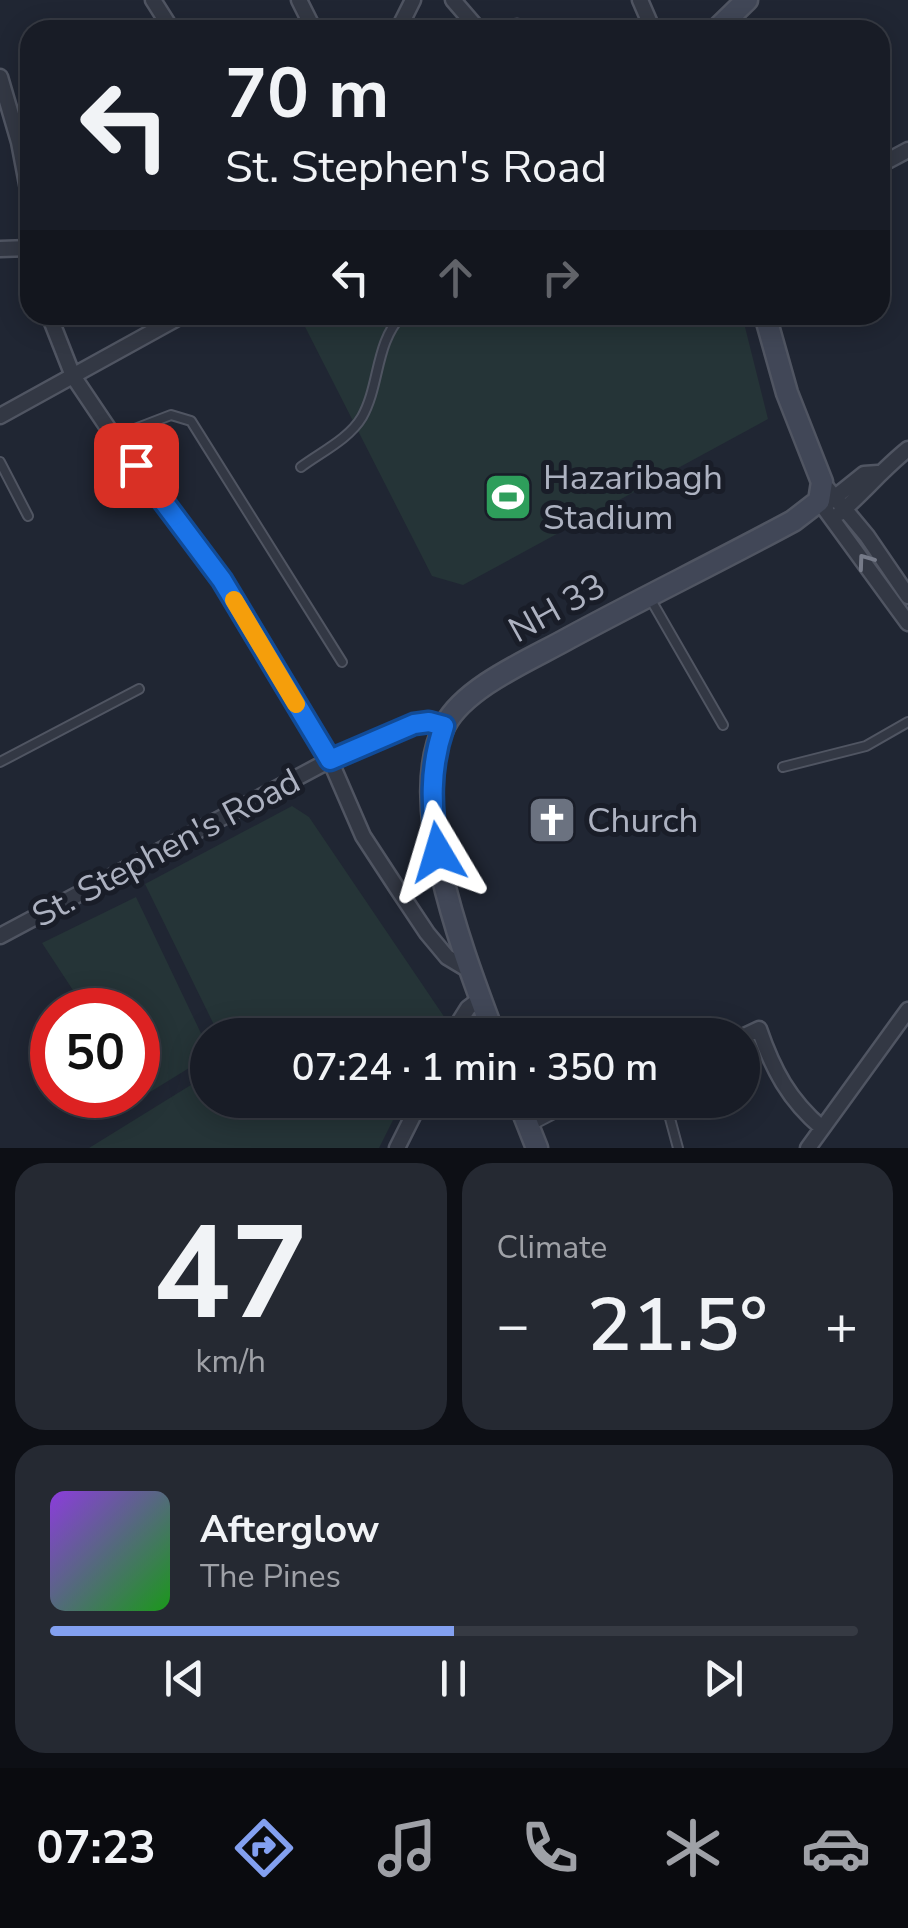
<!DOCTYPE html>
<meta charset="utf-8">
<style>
:root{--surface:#181c26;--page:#252932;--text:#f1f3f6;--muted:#9fa1a7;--line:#363a43;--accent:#83a0f0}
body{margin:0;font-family:"Nunito Sans",sans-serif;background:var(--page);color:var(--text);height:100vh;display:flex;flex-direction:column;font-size:38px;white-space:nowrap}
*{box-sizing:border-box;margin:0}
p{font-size:32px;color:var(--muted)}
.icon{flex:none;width:55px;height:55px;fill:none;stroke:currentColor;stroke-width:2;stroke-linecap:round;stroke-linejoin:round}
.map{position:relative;height:1148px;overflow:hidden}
.panel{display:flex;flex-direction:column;gap:15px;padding:15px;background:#0d0f15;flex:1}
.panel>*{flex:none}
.top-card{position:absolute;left:20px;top:20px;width:870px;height:305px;border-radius:30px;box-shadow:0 5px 25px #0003,0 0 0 2px var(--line);background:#181c26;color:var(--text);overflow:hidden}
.speed{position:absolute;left:30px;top:988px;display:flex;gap:20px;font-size:50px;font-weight:700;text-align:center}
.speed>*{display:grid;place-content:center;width:130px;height:130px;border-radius:50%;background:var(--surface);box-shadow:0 5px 25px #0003,0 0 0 2px var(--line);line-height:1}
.speed .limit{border:15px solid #d22;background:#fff;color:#111}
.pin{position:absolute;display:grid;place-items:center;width:85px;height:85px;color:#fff;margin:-42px;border-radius:20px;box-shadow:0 5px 15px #0006}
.me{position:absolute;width:110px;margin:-55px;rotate:353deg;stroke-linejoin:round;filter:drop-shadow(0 0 8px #0008)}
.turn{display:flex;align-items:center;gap:35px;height:210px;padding:0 40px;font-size:45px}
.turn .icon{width:130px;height:130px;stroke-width:2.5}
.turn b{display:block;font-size:70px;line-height:85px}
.lanes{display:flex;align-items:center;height:95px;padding:0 40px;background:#0003;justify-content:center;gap:50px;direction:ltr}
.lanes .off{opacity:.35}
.big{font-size:75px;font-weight:600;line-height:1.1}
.panel .tile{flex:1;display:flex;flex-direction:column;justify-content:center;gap:15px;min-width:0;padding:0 35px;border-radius:30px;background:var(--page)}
.panel .dial{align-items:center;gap:0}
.dial b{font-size:130px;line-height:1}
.song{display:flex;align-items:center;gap:30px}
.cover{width:120px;height:120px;border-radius:15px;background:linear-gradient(135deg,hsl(270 70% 55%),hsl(120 70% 35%))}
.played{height:10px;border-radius:5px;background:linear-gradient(90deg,var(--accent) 50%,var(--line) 50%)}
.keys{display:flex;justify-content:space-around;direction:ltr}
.heat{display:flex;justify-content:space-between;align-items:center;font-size:55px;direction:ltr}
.panel .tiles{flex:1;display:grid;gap:15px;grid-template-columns:1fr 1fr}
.tile:last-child{grid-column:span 2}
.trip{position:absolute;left:190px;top:1018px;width:570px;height:100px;border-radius:50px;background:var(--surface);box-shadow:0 5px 25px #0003,0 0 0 2px var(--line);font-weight:600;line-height:100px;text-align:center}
.tabs{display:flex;height:160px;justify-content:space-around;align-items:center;background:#0a0b0f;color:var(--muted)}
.tabs .icon{width:70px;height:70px}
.tabs .on{color:var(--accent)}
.tabs b{font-size:45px;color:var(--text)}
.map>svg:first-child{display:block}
</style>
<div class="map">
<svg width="908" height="1148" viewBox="0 0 908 1148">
<rect width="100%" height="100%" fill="#202633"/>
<path fill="#253437" d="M299 315H742L768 419 463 585 432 576Z
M292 806 309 817 445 1018 436 1035H219L145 884Z
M136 897 208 1048 207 1057 142 1097 138 1089V1010H86L42 943Z
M207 1075 208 1100H403L379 1148H89Z"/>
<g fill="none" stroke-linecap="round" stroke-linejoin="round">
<g stroke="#505562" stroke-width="12">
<path id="lane" d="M114 437 171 415 191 421 342 662
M0 462 28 516
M301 467C321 452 349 439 362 417 380 385 375 343 402 315
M651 600 723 725
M0 762 139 689
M783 767 866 746 908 722
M665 1100 678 1148
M529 1127 581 1100"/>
</g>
<g stroke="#505562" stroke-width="19">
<path id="street" d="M153 0 172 30
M299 0 314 30
M453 0 479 30
M640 0 653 30
M398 30 413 0
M499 30 517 27 526 30
M0 77 19 142 30 200
M880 165 908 150
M0 249 30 248
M49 315 73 376 114 437 222 580 330 760 363 836 397 888 427 933 447 957 472 972
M0 416 183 315
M822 482 867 536 908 596
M819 501 908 623
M829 502 864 474 878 473
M840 513C864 492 883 469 908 449
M0 936 330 760 414 724 423 722 444 726
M451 1035 468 1008 480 999
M742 1037 759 1029C773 1070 789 1100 822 1128
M397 1148 421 1100
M808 1148 908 1010"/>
</g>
<g stroke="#505562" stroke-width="25">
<path id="secondary" d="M716 30 747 0
M494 1035C465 957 404 803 445 725 466 686 532 659 569 638 643 598 719 561 793 521L819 501 822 482 787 393 765 315
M518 1100 537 1148"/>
</g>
<use href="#lane" stroke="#333844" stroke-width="8"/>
<use href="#street" stroke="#333844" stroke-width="14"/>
<use href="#secondary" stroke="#414757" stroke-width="20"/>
</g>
<defs><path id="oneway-chevron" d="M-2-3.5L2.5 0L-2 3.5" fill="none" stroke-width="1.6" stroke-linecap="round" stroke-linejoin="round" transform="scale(2.5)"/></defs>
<use stroke="#767b89" href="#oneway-chevron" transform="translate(865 561) rotate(-126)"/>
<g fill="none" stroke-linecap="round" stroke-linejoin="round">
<g stroke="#114b97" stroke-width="25">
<path id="route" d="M136 465 222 580 330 760 414 724 429 722 444 726C429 769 431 808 438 852"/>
</g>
<use href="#route" stroke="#1a73e8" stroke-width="18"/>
<path stroke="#f59e0b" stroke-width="18" d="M234 600 296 704"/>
</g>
<defs>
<g id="stadium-square" transform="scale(2.5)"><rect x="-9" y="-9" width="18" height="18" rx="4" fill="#2e9e5b" stroke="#191d28"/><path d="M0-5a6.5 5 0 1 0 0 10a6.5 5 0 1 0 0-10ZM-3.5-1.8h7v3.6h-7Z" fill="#fff"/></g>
<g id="church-square" transform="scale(2.5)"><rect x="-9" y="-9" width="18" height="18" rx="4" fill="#6b7280" stroke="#191d28"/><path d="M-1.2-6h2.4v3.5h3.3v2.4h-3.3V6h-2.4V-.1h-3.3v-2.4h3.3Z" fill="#fff"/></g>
</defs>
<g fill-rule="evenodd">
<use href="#stadium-square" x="508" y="497"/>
<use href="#church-square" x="552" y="820"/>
</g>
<g text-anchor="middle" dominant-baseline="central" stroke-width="10" stroke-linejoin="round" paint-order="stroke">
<g font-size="35" fill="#adb2c1" stroke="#191d28" text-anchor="start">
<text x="543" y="477">Hazaribagh<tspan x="543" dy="40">Stadium</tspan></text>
<text x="587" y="820">Church</text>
</g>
<g font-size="35" fill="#adb2c1" stroke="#191d28">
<text transform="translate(557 608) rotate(-29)">NH 33</text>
<text transform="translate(166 848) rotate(-28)">St. Stephen's Road</text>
</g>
</g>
</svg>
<div class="speed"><div class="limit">50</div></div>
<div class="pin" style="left:136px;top:465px;background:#d93025"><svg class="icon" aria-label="arrive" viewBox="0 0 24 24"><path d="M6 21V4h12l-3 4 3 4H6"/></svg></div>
<svg class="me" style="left:438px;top:852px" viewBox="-20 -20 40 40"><path d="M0-17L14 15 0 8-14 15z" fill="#1a73e8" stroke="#fff" stroke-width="4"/></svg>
<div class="trip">07:24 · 1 min · 350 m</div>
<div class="top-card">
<div class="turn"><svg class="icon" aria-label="left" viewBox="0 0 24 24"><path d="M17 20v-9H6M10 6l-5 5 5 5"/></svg><div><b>70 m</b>St. Stephen's Road</div></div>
<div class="lanes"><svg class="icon" aria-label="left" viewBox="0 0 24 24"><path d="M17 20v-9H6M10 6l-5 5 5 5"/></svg><svg class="icon off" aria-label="ahead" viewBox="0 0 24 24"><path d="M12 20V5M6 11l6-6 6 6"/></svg><svg class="icon off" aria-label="right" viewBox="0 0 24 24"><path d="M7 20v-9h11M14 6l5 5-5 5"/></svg></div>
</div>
</div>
<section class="panel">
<div class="tiles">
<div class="tile dial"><b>47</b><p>km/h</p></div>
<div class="tile"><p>Climate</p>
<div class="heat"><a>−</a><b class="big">21.5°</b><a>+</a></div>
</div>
<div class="tile">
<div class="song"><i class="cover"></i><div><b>Afterglow</b><p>The Pines</p></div></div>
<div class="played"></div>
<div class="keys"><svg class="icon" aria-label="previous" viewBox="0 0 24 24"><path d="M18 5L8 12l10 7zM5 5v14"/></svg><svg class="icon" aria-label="pause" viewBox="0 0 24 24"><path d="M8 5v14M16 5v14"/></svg><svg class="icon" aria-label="next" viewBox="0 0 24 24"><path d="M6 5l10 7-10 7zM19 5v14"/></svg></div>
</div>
</div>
</section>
<nav class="tabs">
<b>07:23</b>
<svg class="icon on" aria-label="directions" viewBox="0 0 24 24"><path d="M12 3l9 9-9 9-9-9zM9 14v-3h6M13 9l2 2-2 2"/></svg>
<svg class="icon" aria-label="music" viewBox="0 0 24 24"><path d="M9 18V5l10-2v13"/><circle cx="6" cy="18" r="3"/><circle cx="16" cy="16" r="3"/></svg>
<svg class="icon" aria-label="phone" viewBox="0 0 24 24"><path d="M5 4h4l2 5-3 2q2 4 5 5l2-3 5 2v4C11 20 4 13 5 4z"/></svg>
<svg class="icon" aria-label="climate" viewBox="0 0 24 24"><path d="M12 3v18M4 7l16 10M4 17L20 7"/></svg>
<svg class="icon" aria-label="car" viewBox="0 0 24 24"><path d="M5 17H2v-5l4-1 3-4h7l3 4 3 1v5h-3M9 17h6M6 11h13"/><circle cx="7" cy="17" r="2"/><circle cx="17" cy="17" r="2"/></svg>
</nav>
